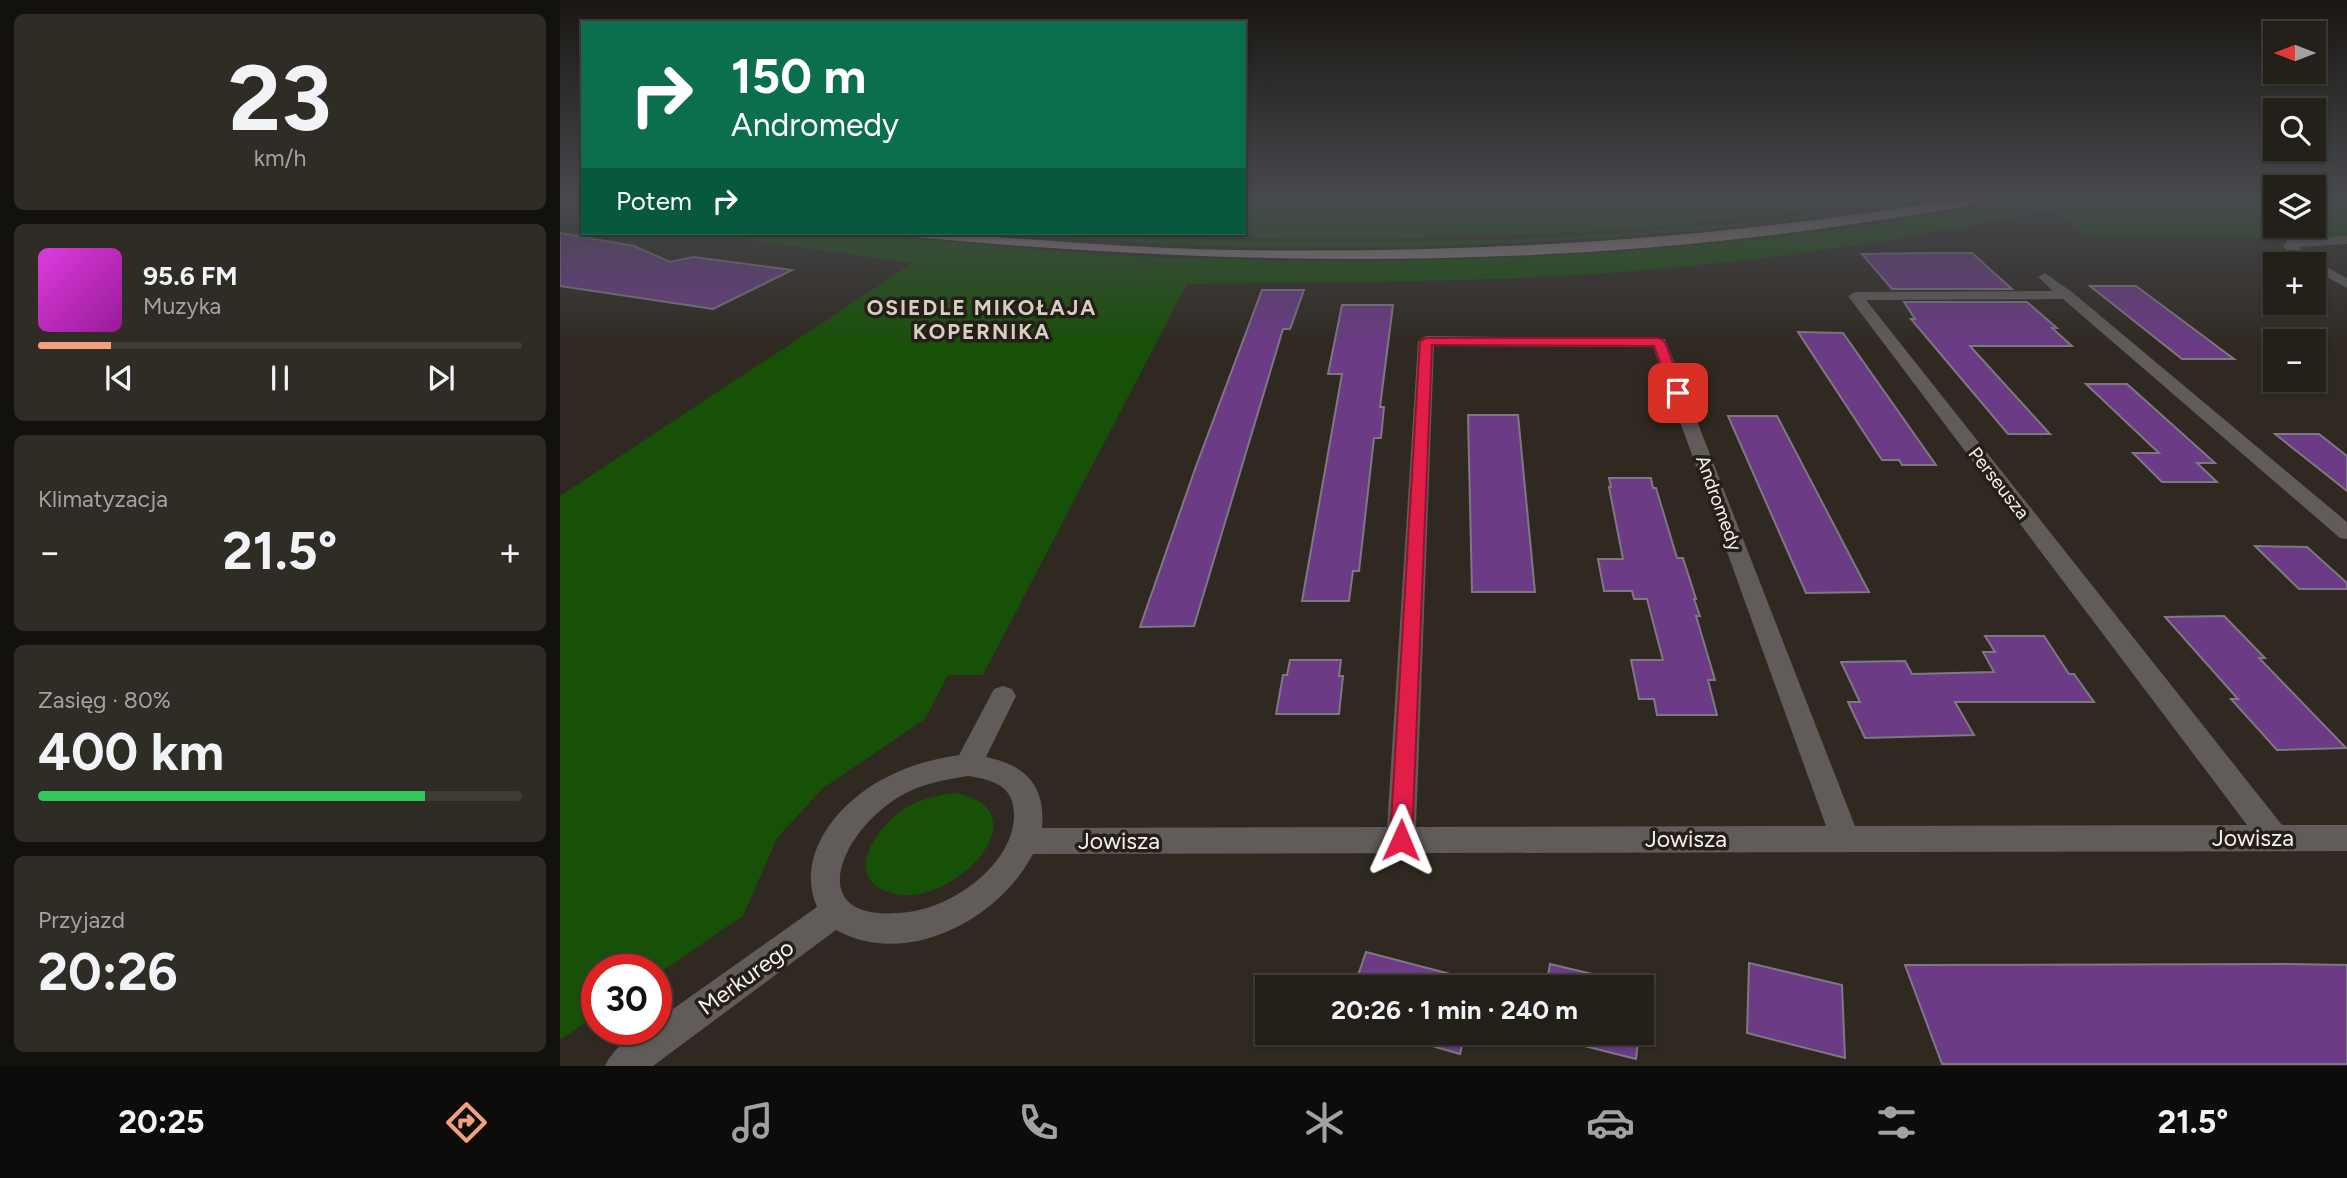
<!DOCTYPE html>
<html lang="pl">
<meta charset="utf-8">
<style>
:root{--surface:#231f19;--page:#2f2c26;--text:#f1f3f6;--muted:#a3a2a2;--line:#403d38;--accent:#f2a07f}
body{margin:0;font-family:Figtree,sans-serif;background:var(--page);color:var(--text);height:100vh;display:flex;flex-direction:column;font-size:26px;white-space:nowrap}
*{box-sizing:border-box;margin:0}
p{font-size:23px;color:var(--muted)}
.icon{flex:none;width:38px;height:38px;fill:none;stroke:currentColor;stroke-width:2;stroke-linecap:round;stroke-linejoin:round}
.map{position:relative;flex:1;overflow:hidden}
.side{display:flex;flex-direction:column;gap:14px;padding:14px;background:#13110e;width:560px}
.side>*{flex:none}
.hud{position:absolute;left:21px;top:21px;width:665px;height:214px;border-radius:0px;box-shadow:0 2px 5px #0004,0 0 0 2px var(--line);background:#0b6e4f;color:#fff;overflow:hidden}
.needle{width:46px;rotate:270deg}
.buttons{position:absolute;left:1703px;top:21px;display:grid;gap:14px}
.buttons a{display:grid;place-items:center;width:63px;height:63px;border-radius:0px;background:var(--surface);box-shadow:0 2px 5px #0004,0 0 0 2px var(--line);font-size:35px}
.speed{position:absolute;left:21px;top:954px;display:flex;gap:14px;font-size:35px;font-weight:700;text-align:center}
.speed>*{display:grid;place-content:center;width:91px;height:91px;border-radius:50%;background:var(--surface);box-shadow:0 2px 5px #0004,0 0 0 2px var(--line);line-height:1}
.speed .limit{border:10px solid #d22;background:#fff;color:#111}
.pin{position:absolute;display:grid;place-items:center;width:60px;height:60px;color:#fff;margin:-30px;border-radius:14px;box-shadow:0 4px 10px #0006}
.me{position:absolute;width:77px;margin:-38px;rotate:1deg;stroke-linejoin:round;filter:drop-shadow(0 0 5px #0008)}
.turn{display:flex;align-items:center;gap:24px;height:147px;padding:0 35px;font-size:32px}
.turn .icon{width:91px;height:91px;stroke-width:2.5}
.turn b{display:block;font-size:49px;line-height:60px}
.then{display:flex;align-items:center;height:66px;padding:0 35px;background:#0003;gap:14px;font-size:26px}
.big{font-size:52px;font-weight:700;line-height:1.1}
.side .tile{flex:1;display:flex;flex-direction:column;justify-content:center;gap:10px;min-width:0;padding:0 24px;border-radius:10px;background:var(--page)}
.side .dial{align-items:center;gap:0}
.dial b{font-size:91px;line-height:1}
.song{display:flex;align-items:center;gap:21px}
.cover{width:84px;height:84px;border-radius:10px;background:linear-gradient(135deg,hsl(300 70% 55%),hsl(300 70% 35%))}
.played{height:7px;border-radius:4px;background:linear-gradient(90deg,var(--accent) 15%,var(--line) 15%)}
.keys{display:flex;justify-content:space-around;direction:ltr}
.heat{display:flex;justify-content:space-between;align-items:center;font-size:38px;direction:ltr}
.charge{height:10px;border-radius:5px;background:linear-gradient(90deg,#34c759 80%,var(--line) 0)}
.trip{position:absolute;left:695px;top:975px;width:399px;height:70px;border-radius:0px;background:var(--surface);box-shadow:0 2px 5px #0004,0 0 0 2px var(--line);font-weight:700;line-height:70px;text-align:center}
.tab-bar{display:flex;height:112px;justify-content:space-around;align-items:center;background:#0e0c0a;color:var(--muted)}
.tab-bar .icon{width:49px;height:49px}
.tab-bar .current{color:var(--accent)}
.tab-bar b{font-size:32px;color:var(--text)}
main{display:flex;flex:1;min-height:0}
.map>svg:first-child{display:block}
</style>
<main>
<section class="side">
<div class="tile dial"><b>23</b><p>km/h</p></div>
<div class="tile">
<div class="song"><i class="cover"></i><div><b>95.6 FM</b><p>Muzyka</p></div></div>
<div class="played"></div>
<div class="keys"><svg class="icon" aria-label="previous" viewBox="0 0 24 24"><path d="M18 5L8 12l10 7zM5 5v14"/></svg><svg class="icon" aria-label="pause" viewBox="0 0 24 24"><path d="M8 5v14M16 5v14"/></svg><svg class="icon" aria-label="next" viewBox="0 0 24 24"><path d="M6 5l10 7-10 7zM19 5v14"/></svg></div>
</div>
<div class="tile"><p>Klimatyzacja</p>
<div class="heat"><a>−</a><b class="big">21.5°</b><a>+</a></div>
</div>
<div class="tile"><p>Zasięg · 80%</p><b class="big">400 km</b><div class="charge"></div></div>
<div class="tile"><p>Przyjazd</p><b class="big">20:26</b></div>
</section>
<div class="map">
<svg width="1787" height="1066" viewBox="0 0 1787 1066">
<rect width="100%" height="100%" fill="#2f2921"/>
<path fill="#175007" d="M684 199H1328C1066 240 802 245 538 233H684Z
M1353 199H1379C1065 250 746 259 430 233 545 233 659 243 773 243 968 243 1161 230 1353 199Z
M1464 199H1715V226H1754V199H1787V237H1528L1492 211C1361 235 1231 258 1098 269 942 283 784 282 627 284L423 675H388L365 719 262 789 217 838 183 916 96 975V970H37V1015L0 1040V496L353 263 139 233C190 233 243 229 293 233 402 242 510 255 619 258 824 265 1029 259 1233 235 1310 227 1387 212 1464 199Z
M395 793C486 810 394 907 336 894 278 882 316 824 349 806 364 798 379 795 395 793Z"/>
<path fill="#6b3b86" stroke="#7f7883" stroke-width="2" d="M0 233 74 246 110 262 133 257 232 270 153 309 0 286Z
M1372 253H1412L1452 289H1332L1302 254Z
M1530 286H1576L1674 359H1622Z
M702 290H744L730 329H723L634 626 580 627 635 469Z
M1344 302H1467L1497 328H1492L1512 346H1410L1490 434H1448L1351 319H1355Z
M782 305H833L820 407H824L821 438H814L799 571H793L789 601H742L782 374H768Z
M1238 332 1283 333 1376 465H1342L1339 460H1322Z
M1526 384H1567L1655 463H1637L1657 482H1602L1573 453H1599Z
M908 415H958L975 592H912Z
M1168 416H1217L1309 592 1246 593Z
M1715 434H1759L1787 456V491Z
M1049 478H1091L1093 488H1096L1117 558H1123L1136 599H1134L1140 616H1136L1155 680H1148L1157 715H1097L1094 699H1079L1071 660H1103L1087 599H1074L1072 591H1044L1038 559H1063L1049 487H1051Z
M1695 546 1747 547 1787 583V589H1739Z
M1664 616 1705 658H1699L1786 748 1717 750 1671 699H1678L1605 617Z
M1425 636H1484L1509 674H1514L1534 702H1395L1414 735 1305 738 1288 702H1300L1281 662 1345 661 1352 674 1434 672 1423 652H1435Z
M730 660H781L779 676H783L779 714H716L723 675H727Z
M806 952 917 981 916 987H794Z
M1189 963 1282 985 1285 1058 1187 1033Z
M990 964 1083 986 1082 999V987H986Z
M1729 964 1787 965V1064H1382L1345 965Z
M823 1032H905L900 1054Z
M978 1032H1079L1076 1059 977 1034Z"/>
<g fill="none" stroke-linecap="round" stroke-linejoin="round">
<path fill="#615b5a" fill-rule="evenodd" d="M1787 236V244L1738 247 1757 262 1787 278V288L1754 270V264H1744L1723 247 1727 240 1732 239Z
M1485 273 1512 292 1787 522V539L1780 538 1503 299 1306 300 1722 825H1787V851L473 854C439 919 347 969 276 930L93 1066H45C53 1048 76 1029 96 1029V1021L257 907C234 854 280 800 327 777 349 765 374 759 399 755L434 689 443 686 452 689 456 696 426 757C466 765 486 786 482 828L827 827 858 341 866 336 1105 339 1295 826 1687 825 1288 296 1295 292 1493 291 1478 277ZM874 346 1093 347 1266 826 856 827ZM408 776C434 780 454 786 454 815 454 864 393 907 348 912 241 926 278 835 337 798 359 784 383 780 408 776Z"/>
<path fill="#978c88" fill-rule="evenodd" d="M1398 199H1427C1412 209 1323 219 1300 223 987 271 668 266 354 237L348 233C386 231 425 237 464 239 534 244 605 249 675 250 918 254 1158 239 1398 199Z"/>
</g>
<linearGradient id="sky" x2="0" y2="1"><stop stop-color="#1a1712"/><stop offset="0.57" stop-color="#47494e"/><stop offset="1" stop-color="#47494e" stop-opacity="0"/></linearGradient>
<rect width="1787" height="349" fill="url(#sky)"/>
<path fill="#e11d48" stroke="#92132f" stroke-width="2" d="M1099 338 1105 342 1124 393 1122 396 1118 397 1111 393 1094 346 872 345 852 840 849 847 841 850 833 847 830 840 860 341 866 338Z"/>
<g text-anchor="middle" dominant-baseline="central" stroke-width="7" stroke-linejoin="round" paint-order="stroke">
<g font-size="19" fill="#f5f1ec" stroke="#251f17">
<text transform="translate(1439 483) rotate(52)">Perseusza</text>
<text transform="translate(1159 503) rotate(70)">Andromedy</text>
</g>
<g font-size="21" font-weight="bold" letter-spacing="2" fill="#d7cfc4" stroke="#251f17">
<text x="422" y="307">OSIEDLE MIKOŁAJA<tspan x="422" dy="24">KOPERNIKA</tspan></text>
</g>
<g font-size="23" fill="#f5f1ec" stroke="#251f17">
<text x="1693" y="838">Jowisza</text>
<text x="1126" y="839">Jowisza</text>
<text x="559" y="841">Jowisza</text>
<text transform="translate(186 977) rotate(-36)">Merkurego</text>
</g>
</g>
</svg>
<div class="buttons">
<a><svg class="needle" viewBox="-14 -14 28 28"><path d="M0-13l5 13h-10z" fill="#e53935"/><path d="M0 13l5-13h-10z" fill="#a3a2a2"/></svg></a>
<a><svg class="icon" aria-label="search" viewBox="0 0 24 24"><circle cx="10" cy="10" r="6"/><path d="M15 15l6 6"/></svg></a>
<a><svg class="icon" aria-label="layers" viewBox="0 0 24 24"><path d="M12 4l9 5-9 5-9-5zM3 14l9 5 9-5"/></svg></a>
<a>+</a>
<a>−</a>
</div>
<div class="speed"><div class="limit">30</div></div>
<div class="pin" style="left:1118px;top:393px;background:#d93025"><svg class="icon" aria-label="arrive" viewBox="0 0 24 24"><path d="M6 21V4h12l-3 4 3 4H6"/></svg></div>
<svg class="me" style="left:841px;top:840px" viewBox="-20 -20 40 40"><path d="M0-17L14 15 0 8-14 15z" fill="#e11d48" stroke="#fff" stroke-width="4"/></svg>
<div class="trip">20:26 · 1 min · 240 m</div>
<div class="hud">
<div class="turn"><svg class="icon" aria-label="right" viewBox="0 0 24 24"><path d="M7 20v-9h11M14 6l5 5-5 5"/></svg><div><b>150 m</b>Andromedy</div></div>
<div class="then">Potem<svg class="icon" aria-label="right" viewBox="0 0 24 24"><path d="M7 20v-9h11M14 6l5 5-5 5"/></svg></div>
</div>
</div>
</main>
<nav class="tab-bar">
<b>20:25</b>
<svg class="icon current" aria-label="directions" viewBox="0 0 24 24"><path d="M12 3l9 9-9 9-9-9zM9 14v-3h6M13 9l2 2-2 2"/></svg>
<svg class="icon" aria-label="music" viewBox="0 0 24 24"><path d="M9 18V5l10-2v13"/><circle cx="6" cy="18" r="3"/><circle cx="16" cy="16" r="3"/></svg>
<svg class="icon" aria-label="phone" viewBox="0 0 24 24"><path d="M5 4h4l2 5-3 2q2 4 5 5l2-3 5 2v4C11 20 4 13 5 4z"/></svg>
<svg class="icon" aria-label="climate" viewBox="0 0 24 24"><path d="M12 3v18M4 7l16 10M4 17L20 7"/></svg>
<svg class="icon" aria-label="car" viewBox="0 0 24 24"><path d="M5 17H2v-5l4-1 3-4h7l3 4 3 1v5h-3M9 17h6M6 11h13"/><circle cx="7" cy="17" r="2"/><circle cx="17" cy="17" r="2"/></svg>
<svg class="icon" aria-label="filters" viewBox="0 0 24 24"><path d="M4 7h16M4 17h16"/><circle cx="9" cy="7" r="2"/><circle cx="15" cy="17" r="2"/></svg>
<b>21.5°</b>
</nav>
